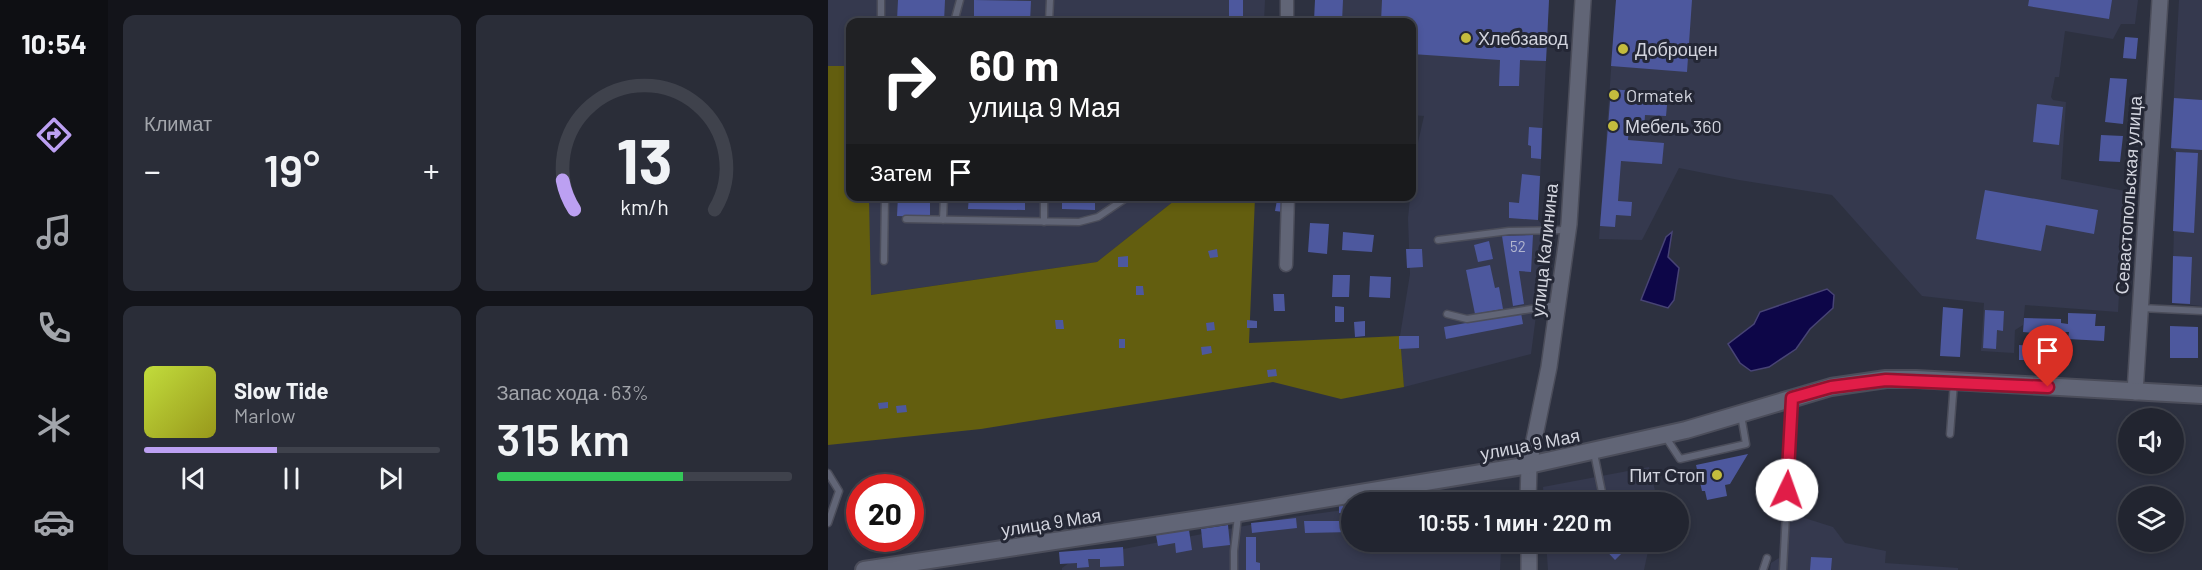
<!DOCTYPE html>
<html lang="ru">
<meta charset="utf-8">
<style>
:root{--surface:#222530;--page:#2a2d38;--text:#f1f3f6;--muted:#a2a5ab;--line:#3f424c;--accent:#bca0f2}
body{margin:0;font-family:Barlow,sans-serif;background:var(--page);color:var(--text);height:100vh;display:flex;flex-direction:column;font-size:22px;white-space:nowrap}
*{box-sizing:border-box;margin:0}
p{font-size:20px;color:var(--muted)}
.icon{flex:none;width:33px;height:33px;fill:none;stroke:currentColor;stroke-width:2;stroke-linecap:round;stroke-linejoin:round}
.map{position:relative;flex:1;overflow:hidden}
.details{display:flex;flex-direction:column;gap:15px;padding:15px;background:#13141a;width:720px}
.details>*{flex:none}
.guide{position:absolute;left:18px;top:18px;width:570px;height:183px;border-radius:12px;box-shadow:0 3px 9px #0003,0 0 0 2px var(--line);background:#202124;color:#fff;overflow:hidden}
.tools{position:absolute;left:1290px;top:408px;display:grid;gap:12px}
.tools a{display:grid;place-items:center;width:66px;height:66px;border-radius:50%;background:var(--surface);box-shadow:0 3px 9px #0003,0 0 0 2px var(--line);font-size:30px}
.speed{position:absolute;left:18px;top:474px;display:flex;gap:12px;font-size:30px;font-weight:700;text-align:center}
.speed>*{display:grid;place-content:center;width:78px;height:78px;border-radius:50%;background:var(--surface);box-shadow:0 3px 9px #0003,0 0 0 2px var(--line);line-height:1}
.speed .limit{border:9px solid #d22;background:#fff;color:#111}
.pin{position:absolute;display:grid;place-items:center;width:51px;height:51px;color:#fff;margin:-62px -26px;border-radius:50% 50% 50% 0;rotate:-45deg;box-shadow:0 0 6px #0007}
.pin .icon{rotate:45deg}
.me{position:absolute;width:66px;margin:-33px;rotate:3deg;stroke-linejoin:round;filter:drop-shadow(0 0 4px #0008)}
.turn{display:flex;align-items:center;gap:21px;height:126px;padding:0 24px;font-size:27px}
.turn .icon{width:78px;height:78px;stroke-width:2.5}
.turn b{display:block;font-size:42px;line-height:51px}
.then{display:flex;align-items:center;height:57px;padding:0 24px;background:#0003;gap:12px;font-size:22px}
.big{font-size:45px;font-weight:600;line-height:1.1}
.details .card{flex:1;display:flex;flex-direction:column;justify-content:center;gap:9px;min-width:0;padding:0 21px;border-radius:12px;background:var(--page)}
.details .dial{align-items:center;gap:0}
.dial svg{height:156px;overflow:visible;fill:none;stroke:var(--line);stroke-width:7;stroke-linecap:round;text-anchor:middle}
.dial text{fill:var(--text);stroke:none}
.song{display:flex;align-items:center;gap:18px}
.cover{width:72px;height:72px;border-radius:9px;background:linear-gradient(135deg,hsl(70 70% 55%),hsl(60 70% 35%))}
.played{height:6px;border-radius:3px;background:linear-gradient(90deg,var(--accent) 45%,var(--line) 45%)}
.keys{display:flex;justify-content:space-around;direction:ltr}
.heat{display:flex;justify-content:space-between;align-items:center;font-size:33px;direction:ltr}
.charge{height:9px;border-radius:4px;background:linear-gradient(90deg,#34c759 63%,var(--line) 0)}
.details .tiles{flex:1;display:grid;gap:15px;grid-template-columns:repeat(2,1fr)}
.trip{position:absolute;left:513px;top:492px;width:348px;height:60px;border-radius:30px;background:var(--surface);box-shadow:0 3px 9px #0003,0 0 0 2px var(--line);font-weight:600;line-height:60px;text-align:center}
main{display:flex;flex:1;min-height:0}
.tab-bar{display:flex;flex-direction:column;width:108px;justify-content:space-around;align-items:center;background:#0e0f13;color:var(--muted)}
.tab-bar .icon{width:42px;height:42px}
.tab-bar .on{color:var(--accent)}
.tab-bar b{font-size:27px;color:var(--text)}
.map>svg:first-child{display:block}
</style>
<main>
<nav class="tab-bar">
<b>10:54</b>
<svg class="icon on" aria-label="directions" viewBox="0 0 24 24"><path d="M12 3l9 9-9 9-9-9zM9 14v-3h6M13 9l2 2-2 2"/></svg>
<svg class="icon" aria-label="music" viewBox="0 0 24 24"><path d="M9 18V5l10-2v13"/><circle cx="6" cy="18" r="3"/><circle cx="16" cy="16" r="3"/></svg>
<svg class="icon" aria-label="phone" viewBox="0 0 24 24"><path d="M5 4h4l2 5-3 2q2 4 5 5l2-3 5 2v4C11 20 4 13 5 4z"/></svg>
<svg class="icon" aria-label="climate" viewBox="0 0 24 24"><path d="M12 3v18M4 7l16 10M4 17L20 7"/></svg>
<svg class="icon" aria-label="car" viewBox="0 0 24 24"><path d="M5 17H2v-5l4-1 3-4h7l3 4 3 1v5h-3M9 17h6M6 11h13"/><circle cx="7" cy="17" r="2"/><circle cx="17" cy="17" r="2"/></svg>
</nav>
<section class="details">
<div class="tiles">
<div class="card"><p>Климат</p>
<div class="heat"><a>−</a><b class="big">19°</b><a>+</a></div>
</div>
<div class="card dial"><svg viewBox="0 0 100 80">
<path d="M14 69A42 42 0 1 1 86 69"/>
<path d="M14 69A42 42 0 0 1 8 54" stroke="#bca0f2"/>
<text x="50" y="56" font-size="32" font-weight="700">13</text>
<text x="50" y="72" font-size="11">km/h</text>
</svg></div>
<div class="card">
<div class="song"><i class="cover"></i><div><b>Slow Tide</b><p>Marlow</p></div></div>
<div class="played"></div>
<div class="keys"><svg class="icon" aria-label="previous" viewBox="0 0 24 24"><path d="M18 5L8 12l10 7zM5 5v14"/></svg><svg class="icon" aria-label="pause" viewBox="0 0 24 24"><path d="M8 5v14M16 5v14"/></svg><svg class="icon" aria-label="next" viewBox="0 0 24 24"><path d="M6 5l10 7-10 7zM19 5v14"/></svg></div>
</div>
<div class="card"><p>Запас хода · 63%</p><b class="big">315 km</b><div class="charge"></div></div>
</div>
</section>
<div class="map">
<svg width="1374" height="570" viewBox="0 0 1374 570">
<rect width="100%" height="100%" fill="#2d3140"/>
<path fill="#35394e" d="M0 0H437L436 22H22V66H0Z
M487 0H721L710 220 719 231 703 354 576 387 572 336 582 274 580 218 586 160 596 116 584 115V22H486Z
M788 0H1310L1307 24H1293L1285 39 1237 31 1231 77H1227L1223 97 1225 100 1238 102 1233 179 1297 191 1290 312 1197 305 1195 325 1187 330 1186 353 1153 351 1156 303 1094 296 1004 195 911 180 851 168 814 240 771 239Z
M1351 0H1374V306L1344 303 1348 152 1343 148Z
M41 197H351L269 262 42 295Z
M821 467 830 502H716L715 487Z
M650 492V502H571Z
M523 509 524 542H652V550H673L672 570H234V568L248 558 464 517Z
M953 513 964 514 1005 527 1017 543 1058 551 1057 563 1130 568V570H942L943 563 951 558Z
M718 542H822L816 570H720Z"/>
<path fill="#635e0f" d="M0 66H22V196L41 197 43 295 269 262 351 197H427L421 343 572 336 576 387 513 399 445 382 153 429 0 445Z"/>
<path fill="#0d0648" stroke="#484475" stroke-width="1.5" d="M844 232 840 257 851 268 846 300 840 308 813 300 838 237Z
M999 289 1006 295 1005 308 982 329 968 349 941 367 923 371 912 363 900 344 926 324 932 312Z"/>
<path fill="#4d589e" d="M70 0H117L116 22 69 20Z
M146 0 203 1 202 22H146Z
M401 0H415V16H401Z
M487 0H515L514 22H486Z
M554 0H721L718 61 692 60 691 86H671L672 60 584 54V22H553Z
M788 0H864L859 72 783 66Z
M1201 0H1284L1281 19 1200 6Z
M1297 37 1310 38 1308 59 1295 58Z
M1282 78 1299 79 1295 124 1277 122Z
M783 89 840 94 838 116 817 115 816 129 801 128 800 140 836 143 834 164 793 161 790 201 804 202 803 216 788 215 787 227 772 226Z
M1346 98 1374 100V150L1343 148Z
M1209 104 1235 107 1231 145 1205 142Z
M701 127 714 128 713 159 703 158V146L700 145Z
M1273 135 1295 136 1292 162 1271 161Z
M1348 152 1370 153 1366 233 1345 231Z
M694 174 712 176 710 220 681 218V202L691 203Z
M1157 190 1270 210 1266 234 1218 225 1213 251 1148 239Z
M70 196H102V217L69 216Z
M141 196H197V210L140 209Z
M234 196H267V210L234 209Z
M449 200 458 202 456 212 447 211Z
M482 223 501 224 499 254 480 252Z
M515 232 546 235 544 252 514 250Z
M705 235 703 272 691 271 696 304 685 306 674 236Z
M661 241 665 259 650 262 646 245Z
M389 249 390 257 382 258 380 251Z
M578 249H594L595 267 579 268Z
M300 256V267H290V257Z
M1345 256 1364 257 1362 304 1344 303Z
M662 265 667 288 671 287 675 309 647 314 638 270Z
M505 275H522L521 297H504Z
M542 276 563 277 562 298 541 297Z
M308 286H315L316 295H308Z
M445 294H456L457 311H446Z
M507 306 516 307V322H507Z
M1115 307 1135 309 1132 357 1112 356Z
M1157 310 1176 311 1175 331 1169 330 1168 349 1155 348Z
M693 313 695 324 618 339 616 327Z
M1240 313 1268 314 1267 326H1277L1276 341 1240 339 1241 332H1233L1232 347 1215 346 1214 360H1191V345L1205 346 1206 333 1195 332 1196 318 1233 319V323L1240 324Z
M227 320H235L236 329H228Z
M419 320 429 321V328H419Z
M537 321V336L527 337 526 322Z
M386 322 387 330 379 331 378 323Z
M1342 326 1370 327V358H1342Z
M571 336H591V348L571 349Z
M291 339H297V348H291Z
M383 346 384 353 374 355 373 347Z
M448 369 449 376 440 377 439 370Z
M60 402V408L51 409 50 403Z
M78 405 79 412 69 413 68 406Z
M920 454 902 484 897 485 899 496 879 500 877 491H874L868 465Z
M511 506H524V513H511Z
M468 518 469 528 424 533 423 523Z
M476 521H524V532L477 533Z
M400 525 402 545 375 548 373 529Z
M361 530 364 550 348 553 347 543 330 546 328 535Z
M418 537H428V562L432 563V570H418Z
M770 542H794L800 547 787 560Z
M295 547 296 566 272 567V559H260L261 567 249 568V563L232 564 231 552Z
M983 557 1004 558 1003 570H982Z"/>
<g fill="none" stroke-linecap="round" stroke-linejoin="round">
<g stroke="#4b4d5a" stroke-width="9">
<path id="service" d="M53 0V22
M126 22 132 0
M221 22 222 0
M78 219 251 222 270 217 301 196
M115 220 116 196
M216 222V196
M610 240 681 231 739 230
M56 261 57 196
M1313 308 1374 311
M619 314 639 319 729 305
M1122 434 1126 382
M837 436 852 459 918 444 913 415
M766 453 776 502
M0 473 11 491 0 523
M406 570V551L410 516
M935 570 939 558
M955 570 964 401"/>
</g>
<g stroke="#4b4d5a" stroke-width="15">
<path id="minor" d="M459 0V22
M458 265 460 196"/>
</g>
<g stroke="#4b4d5a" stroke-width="18">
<path id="tertiary" d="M1307 392 1332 0
M700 502 701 465 721 367 741 224 755 0
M701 542V570"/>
</g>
<g stroke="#4b4d5a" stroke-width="20">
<path id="secondary" d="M36 570 411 513 701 465 858 430 1003 387 1058 379H1088L1374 395"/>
</g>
<use href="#service" stroke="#616576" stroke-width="6"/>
<use href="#minor" stroke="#616576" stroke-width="12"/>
<use href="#tertiary" stroke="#616576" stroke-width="15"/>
<use href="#secondary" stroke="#616576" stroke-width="16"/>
</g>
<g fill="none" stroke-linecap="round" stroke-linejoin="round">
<g stroke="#92132f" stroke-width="15">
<path id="route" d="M959 490 964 398 1003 387 1058 380 1220 387"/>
</g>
<use href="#route" stroke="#e11d48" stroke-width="10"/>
</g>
<g fill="#c4bc3d" stroke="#242735" stroke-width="2">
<circle cx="638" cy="38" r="6"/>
<circle cx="795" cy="49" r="6"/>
<circle cx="786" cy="95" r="6"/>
<circle cx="785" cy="126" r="6"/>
<circle cx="889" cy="475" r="6"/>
</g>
<g text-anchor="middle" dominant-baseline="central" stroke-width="6" stroke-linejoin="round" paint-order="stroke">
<g font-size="15" fill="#b1b5ce">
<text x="690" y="246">52</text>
</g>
<g font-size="18" fill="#d2d4de" stroke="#242735" text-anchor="start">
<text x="650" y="38">Хлебзавод</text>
<text x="807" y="49">Доброцен</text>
<text x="798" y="95">Ormatek</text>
<text x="797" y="126">Мебель 360</text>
<text x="877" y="475" text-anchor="end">Пит Стоп</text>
</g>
<g font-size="18" fill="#d2d4de" stroke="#242735">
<text transform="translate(1300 195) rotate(-86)">Севастопольская улица</text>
<text transform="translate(716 250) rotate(-84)">улица Калинина</text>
<text transform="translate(702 444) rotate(-11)">улица 9 Мая</text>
<text transform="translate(223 522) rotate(-9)">улица 9 Мая</text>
</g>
</g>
</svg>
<div class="tools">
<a><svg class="icon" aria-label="sound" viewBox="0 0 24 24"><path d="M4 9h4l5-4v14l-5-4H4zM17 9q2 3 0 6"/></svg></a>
<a><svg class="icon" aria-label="layers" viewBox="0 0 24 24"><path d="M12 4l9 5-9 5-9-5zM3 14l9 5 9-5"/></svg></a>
</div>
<div class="speed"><div class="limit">20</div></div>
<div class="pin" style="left:1220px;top:387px;background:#d93025"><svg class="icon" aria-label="arrive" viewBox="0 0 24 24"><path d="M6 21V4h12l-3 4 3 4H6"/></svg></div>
<svg class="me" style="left:959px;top:490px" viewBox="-20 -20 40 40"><circle r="19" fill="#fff"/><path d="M0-13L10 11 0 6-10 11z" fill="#e11d48"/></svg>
<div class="trip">10:55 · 1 мин · 220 m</div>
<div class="guide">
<div class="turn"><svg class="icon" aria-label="right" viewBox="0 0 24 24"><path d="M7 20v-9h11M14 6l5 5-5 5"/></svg><div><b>60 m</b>улица 9 Мая</div></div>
<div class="then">Затем<svg class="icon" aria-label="arrive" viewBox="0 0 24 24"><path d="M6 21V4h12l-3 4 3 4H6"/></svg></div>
</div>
</div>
</main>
